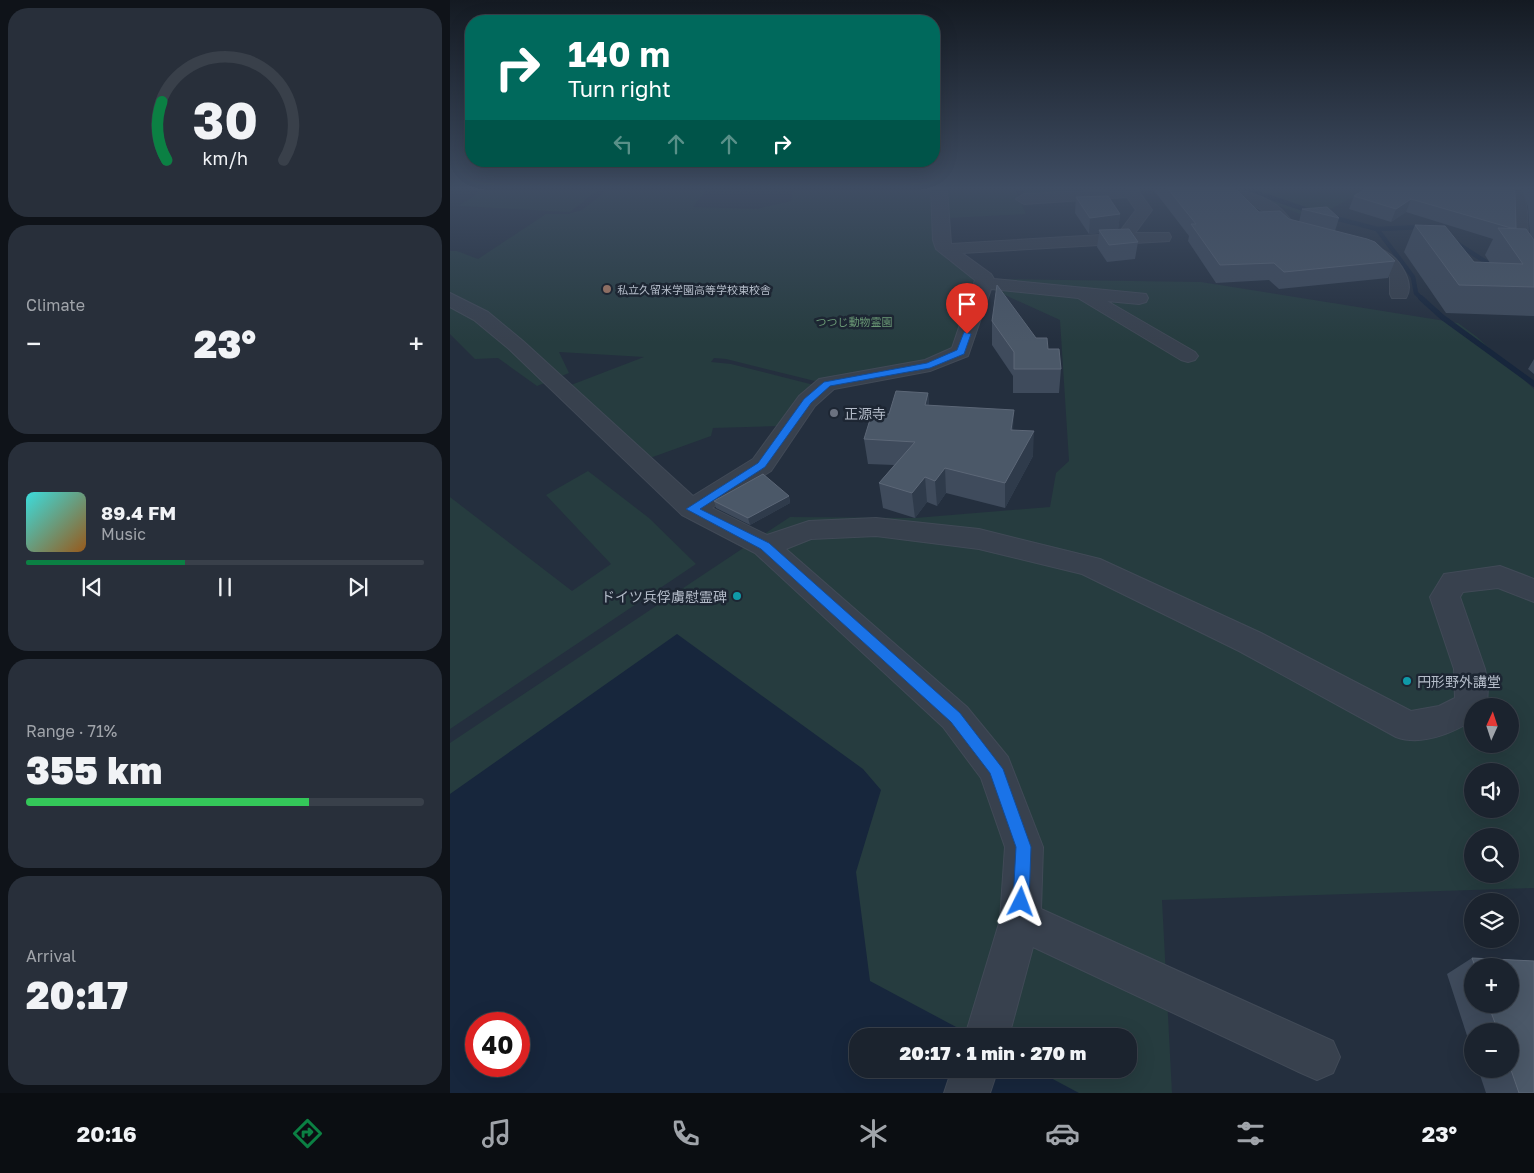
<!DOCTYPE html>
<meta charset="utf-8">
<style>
:root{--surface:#1b232e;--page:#282f3a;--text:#f1f3f6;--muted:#a0a4aa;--line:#39404a;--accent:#0b8043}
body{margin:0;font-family:"Golos Text","Noto Sans JP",sans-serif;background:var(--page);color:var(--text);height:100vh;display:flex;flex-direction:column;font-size:19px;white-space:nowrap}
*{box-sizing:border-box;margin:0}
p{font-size:16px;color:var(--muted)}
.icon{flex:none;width:28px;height:28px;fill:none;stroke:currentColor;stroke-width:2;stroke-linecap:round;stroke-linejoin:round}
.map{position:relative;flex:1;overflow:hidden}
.drawer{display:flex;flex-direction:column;gap:8px;padding:8px;background:#0f1319;width:450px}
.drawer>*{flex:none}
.guide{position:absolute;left:15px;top:15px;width:475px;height:152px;border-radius:20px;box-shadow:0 5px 20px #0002,0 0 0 1px var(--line);background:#00695c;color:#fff;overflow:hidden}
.needle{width:32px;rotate:3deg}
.tools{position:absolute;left:1014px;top:698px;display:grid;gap:10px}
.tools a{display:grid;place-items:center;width:55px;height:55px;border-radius:50%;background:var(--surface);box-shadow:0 5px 20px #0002,0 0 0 1px var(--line);font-size:25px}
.speed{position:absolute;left:15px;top:1012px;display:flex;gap:10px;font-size:25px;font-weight:700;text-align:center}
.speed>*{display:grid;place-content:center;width:65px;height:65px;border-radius:50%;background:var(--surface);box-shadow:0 5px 20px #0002,0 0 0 1px var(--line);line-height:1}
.speed .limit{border:8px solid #d22;background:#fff;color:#111}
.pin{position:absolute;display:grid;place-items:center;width:42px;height:42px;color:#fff;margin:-51px -21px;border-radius:50% 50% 50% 0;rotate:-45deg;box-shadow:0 0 5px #0007}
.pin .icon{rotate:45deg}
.me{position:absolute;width:55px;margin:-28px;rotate:3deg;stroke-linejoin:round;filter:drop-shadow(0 0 4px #0008)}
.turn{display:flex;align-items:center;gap:18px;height:105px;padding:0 20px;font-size:22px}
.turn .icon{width:65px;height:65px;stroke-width:2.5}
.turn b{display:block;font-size:35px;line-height:42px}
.lanes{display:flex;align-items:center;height:48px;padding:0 20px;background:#0003;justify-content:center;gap:25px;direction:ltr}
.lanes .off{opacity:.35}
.big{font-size:38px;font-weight:800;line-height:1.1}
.drawer .card{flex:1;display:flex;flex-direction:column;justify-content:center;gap:8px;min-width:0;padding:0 18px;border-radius:20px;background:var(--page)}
.drawer .dial{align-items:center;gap:0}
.dial svg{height:130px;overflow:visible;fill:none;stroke:var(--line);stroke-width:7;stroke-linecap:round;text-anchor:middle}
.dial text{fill:var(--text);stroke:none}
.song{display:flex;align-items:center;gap:15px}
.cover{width:60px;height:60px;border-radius:8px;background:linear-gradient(135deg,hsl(180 70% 55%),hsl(30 70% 35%))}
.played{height:5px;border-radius:2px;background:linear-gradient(90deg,var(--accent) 40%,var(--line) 40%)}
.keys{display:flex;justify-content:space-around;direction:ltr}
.heat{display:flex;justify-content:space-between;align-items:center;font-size:28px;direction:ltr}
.charge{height:8px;border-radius:4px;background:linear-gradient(90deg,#34c759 71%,var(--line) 0)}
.trip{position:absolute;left:399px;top:1028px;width:288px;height:50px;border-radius:20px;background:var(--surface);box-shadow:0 5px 20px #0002,0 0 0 1px var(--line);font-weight:800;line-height:50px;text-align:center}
.menu{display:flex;height:80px;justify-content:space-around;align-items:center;background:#0b0e12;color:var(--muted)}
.menu .icon{width:35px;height:35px}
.menu .current{color:var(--accent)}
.menu b{font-size:22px;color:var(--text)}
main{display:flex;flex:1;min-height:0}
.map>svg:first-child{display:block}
</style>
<main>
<section class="drawer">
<div class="card dial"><svg viewBox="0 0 100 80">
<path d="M14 69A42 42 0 1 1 86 69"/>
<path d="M14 69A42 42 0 0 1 11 33" stroke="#0b8043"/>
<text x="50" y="56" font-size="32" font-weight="700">30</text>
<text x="50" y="72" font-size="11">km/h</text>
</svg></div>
<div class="card"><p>Climate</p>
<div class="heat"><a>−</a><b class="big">23°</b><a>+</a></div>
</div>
<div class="card">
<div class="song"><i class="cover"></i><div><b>89.4 FM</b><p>Music</p></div></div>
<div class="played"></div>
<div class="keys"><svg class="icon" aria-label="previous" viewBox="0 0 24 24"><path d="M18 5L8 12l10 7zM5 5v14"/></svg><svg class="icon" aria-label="pause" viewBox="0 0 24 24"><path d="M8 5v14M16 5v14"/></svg><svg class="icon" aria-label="next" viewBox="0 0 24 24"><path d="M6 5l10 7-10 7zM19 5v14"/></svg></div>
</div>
<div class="card"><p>Range · 71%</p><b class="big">355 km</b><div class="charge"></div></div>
<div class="card"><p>Arrival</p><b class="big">20:17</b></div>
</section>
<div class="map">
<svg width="1084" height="1093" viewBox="0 0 1084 1093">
<rect width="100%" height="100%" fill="#242f3e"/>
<path fill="#263c3f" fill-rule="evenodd" d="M34 189H149L120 212 9 206Z
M159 189H257L243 207 307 209 341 201 343 189 481 191 483 240 487 249 499 261 513 263 535 278 511 352 377 384 276 359 264 358 261 362 281 364 364 385 330 426 263 428 261 436 200 458 121 385 194 357 109 352 119 373 87 386 48 358 25 359 0 334V251H7L28 259 96 214H118L132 210Z
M492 189H565L576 214 499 218Z
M574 189H675L676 192 577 197Z
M788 189H918L862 219Z
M541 279 751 282 1008 323 1027 337 1084 389V888L712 900 722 1093H0V743L340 517 465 518 600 507 606 473 619 461 610 320 544 290ZM1022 706H1060V744H1022ZM1022 771H1060V809H1022ZM1022 836H1060V874H1022ZM26 1024H69V1066H26ZM408 1036H678V1069H408Z
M138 471 199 518 246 564 0 729V497L122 591 161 564 96 495Z"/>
<path fill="#17263c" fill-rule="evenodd" d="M227 634 413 769 431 790 406 872 420 981 523 1036H408V1069H584L629 1093H0V794ZM26 1024H69V1066H26Z"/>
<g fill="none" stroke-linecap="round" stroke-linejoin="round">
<path stroke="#17263c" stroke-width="4.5" d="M796 189 860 211
M881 217 927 229 963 277 966 293 972 299
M927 229 974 227
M1003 241 1044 267"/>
<path stroke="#17263c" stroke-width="5.5" d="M971 298 992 317 1084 384"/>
<g stroke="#414a57" stroke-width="2">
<path id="minor" d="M481 189H497L501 244 668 234 686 210 677 197 574 204 566 199 574 194 687 189 702 210 685 233H719L721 237 719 241 512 253 541 274 544 279 696 294 698 298 696 302 689 304 657 301 745 352 748 356 745 360 738 362 731 360 628 298 541 289 518 356 480 371 384 389 365 406 321 471 262 508 317 535 359 521 426 518 529 529 650 559 811 633 961 711 989 706 1005 698 1004 669 980 597 994 574 1050 566 1084 579V602L1048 588 1013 592 1010 597 1035 669 1038 686 1037 706H1022V721C1000 734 971 746 946 737L789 651 632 574 529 549 426 536 361 539 336 549 517 707 558 757 593 847 591 909 883 1041 890 1057 883 1073 867 1080 851 1073 583 947 559 1036H515L550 920 555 847 531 778 493 727 305 553 232 515 59 349 24 320 0 307V293L38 312 73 341 243 496 303 459 349 396 369 379 475 360 502 348 525 280 486 249 483 240Z
M774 189C793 189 809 194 826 205 838 213 841 226 856 229L858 233 856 237 850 238 835 234 815 212Z
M1056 189H1071C1079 206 1077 221 1078 239 1079 254 1084 263 1084 278L1078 277C1072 269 1066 262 1063 253 1056 231 1067 212 1056 189Z
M911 244C919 246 932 248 938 253 951 261 965 284 956 298H942L940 294V277L926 260 905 253 902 249 905 245Z
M502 1069H548L540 1093H494Z"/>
</g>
<use href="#minor" fill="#38414e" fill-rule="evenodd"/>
</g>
<path fill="#3f4b5c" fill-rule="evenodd" d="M703 189H786L809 212 849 222 852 209 889 218 885 231 945 261 938 278 829 289 819 280 766 283 738 241 739 236Z
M1064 189 1066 228 1080 235 1078 207 1072 189H1084V316L996 313 954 252 965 225 1024 262 1040 263 1035 255 1043 239 956 212 941 222 899 209 904 196Z
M626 197 670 214 668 229 688 242 685 259 657 262 647 247 649 233 639 234 625 213Z
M542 321 586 338 598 349 611 369 609 393H563V376L542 345Z
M1084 359V374L1078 369Z
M478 393 479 405 563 430 583 456 555 508 496 493 487 506 477 502 465 518 433 508 429 483 444 465 418 464 414 439 439 414Z
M339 496 340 503 300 525 266 508 264 501Z
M1022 958 1084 961V1093H1036L1028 1069H1060V1031H1022V1051L997 974ZM1022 966H1060V1004H1022Z"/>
<path fill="#2f3b4b" d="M961 199 956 212 941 222 946 209Z
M670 214 668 231 649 230V233L639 234 640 218Z
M478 393 480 417 475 405Z
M564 410 563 434 561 430Z
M584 431 583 456 555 508V483Z
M495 468 496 493 487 506 485 481Z
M475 477 477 502 465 518 462 493Z
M339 496 340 503 300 525 298 518Z"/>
<path fill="#4b5868" stroke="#5c6777" d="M718 189H786L809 212 830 211 839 219 917 239 925 242 945 261 834 272 824 263 770 265 741 224H746Z
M915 189H1064L1065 193 1066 228H1061L961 199 946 209 904 196Z
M658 196 670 214 640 218 626 197Z
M877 207 889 218 852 209Z
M965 225 995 226 1024 262 1073 264 1048 228 1076 229 1084 240V287L1009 285Z
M679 229 688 242 659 245 649 230Z
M547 285 586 338H597L598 349H609L611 369H564V352L542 321Z
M446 391 478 393 475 405 564 410 561 430 584 431 555 483 495 468 485 481 475 477 462 493 429 483 465 442 414 439 422 413 439 414Z
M313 474 339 496 298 518 264 501Z
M1022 958 1084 961V1093H1069L1060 1067V1031H1048L1038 1004H1060V966H1025Z"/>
<linearGradient id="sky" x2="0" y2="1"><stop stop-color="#141a22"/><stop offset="0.55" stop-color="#3f4d63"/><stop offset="1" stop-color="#3f4d63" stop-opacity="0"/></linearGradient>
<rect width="1084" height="342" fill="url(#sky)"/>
<path fill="#1a73e8" stroke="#114b97" d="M514 332 521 334 514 354 480 368 380 386 361 403 315 467 250 509 319 543 510 713 553 769 581 847 579 902 577 908 571 910 565 908 563 902 566 847 540 773 501 722 311 549 236 509 308 463 354 399 374 382 477 363 507 350Z"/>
<circle fill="#8d6e63" stroke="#1d2633" stroke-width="2" cx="157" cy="289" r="5"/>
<circle fill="#6b7280" stroke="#1d2633" stroke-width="2" cx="384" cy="413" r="5"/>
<g fill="#0f9aa8" stroke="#1d2633" stroke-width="2">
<circle cx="287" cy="596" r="5"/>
<circle cx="957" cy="681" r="5"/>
</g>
<g text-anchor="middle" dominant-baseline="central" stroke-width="5" stroke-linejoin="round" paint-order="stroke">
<g font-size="11" fill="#b4bcc9" stroke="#1d2633" text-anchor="start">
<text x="167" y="289">私立久留米学園高等学校東校舎</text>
</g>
<g font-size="11" fill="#6b9a76" stroke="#1d2633">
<text x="404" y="321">つつじ動物霊園</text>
</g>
<g font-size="14" fill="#b4bcc9" stroke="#1d2633" text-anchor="start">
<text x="394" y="413">正源寺</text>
<text x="277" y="596" text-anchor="end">ドイツ兵俘虜慰霊碑</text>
<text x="967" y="681">円形野外講堂</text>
</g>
</g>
</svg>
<div class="tools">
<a><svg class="needle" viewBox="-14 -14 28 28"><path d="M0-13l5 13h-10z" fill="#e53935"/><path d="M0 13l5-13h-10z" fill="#a0a4aa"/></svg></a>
<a><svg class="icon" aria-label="sound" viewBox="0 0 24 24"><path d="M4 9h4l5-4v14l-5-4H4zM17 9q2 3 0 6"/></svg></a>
<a><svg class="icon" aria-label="search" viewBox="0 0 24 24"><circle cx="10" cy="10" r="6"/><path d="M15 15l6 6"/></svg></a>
<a><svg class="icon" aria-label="layers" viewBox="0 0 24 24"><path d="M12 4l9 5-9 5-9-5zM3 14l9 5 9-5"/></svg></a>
<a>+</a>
<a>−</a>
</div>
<div class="speed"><div class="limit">40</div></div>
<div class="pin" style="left:517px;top:334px;background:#d93025"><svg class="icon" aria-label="arrive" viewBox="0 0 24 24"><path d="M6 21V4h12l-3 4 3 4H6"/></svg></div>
<svg class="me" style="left:571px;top:902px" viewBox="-20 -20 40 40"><path d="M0-17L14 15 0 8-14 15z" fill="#1a73e8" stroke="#fff" stroke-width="4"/></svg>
<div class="trip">20:17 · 1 min · 270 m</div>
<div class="guide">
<div class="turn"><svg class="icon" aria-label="right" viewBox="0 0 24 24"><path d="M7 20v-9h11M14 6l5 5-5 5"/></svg><div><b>140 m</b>Turn right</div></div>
<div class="lanes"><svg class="icon off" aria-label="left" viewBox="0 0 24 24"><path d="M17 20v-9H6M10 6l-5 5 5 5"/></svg><svg class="icon off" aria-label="ahead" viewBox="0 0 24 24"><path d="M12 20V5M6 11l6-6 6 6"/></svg><svg class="icon off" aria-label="ahead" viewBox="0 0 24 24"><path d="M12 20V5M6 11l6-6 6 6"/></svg><svg class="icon" aria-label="right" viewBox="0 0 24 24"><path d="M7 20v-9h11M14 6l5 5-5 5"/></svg></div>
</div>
</div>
</main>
<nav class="menu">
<b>20:16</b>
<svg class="icon current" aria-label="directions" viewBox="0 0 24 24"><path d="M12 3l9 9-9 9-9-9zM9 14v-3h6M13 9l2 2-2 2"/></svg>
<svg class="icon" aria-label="music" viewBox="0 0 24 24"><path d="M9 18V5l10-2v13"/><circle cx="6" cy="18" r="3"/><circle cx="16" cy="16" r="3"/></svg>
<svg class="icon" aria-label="phone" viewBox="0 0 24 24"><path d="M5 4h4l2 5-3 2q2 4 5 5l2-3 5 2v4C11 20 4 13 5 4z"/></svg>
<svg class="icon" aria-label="climate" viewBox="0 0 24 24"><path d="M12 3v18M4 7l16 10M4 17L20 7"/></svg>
<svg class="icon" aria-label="car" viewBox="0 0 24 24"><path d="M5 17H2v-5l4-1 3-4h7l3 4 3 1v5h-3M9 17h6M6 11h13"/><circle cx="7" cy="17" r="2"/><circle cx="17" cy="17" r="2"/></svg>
<svg class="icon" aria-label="filters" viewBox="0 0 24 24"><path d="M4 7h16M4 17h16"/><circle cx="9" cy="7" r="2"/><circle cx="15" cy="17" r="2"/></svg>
<b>23°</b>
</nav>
